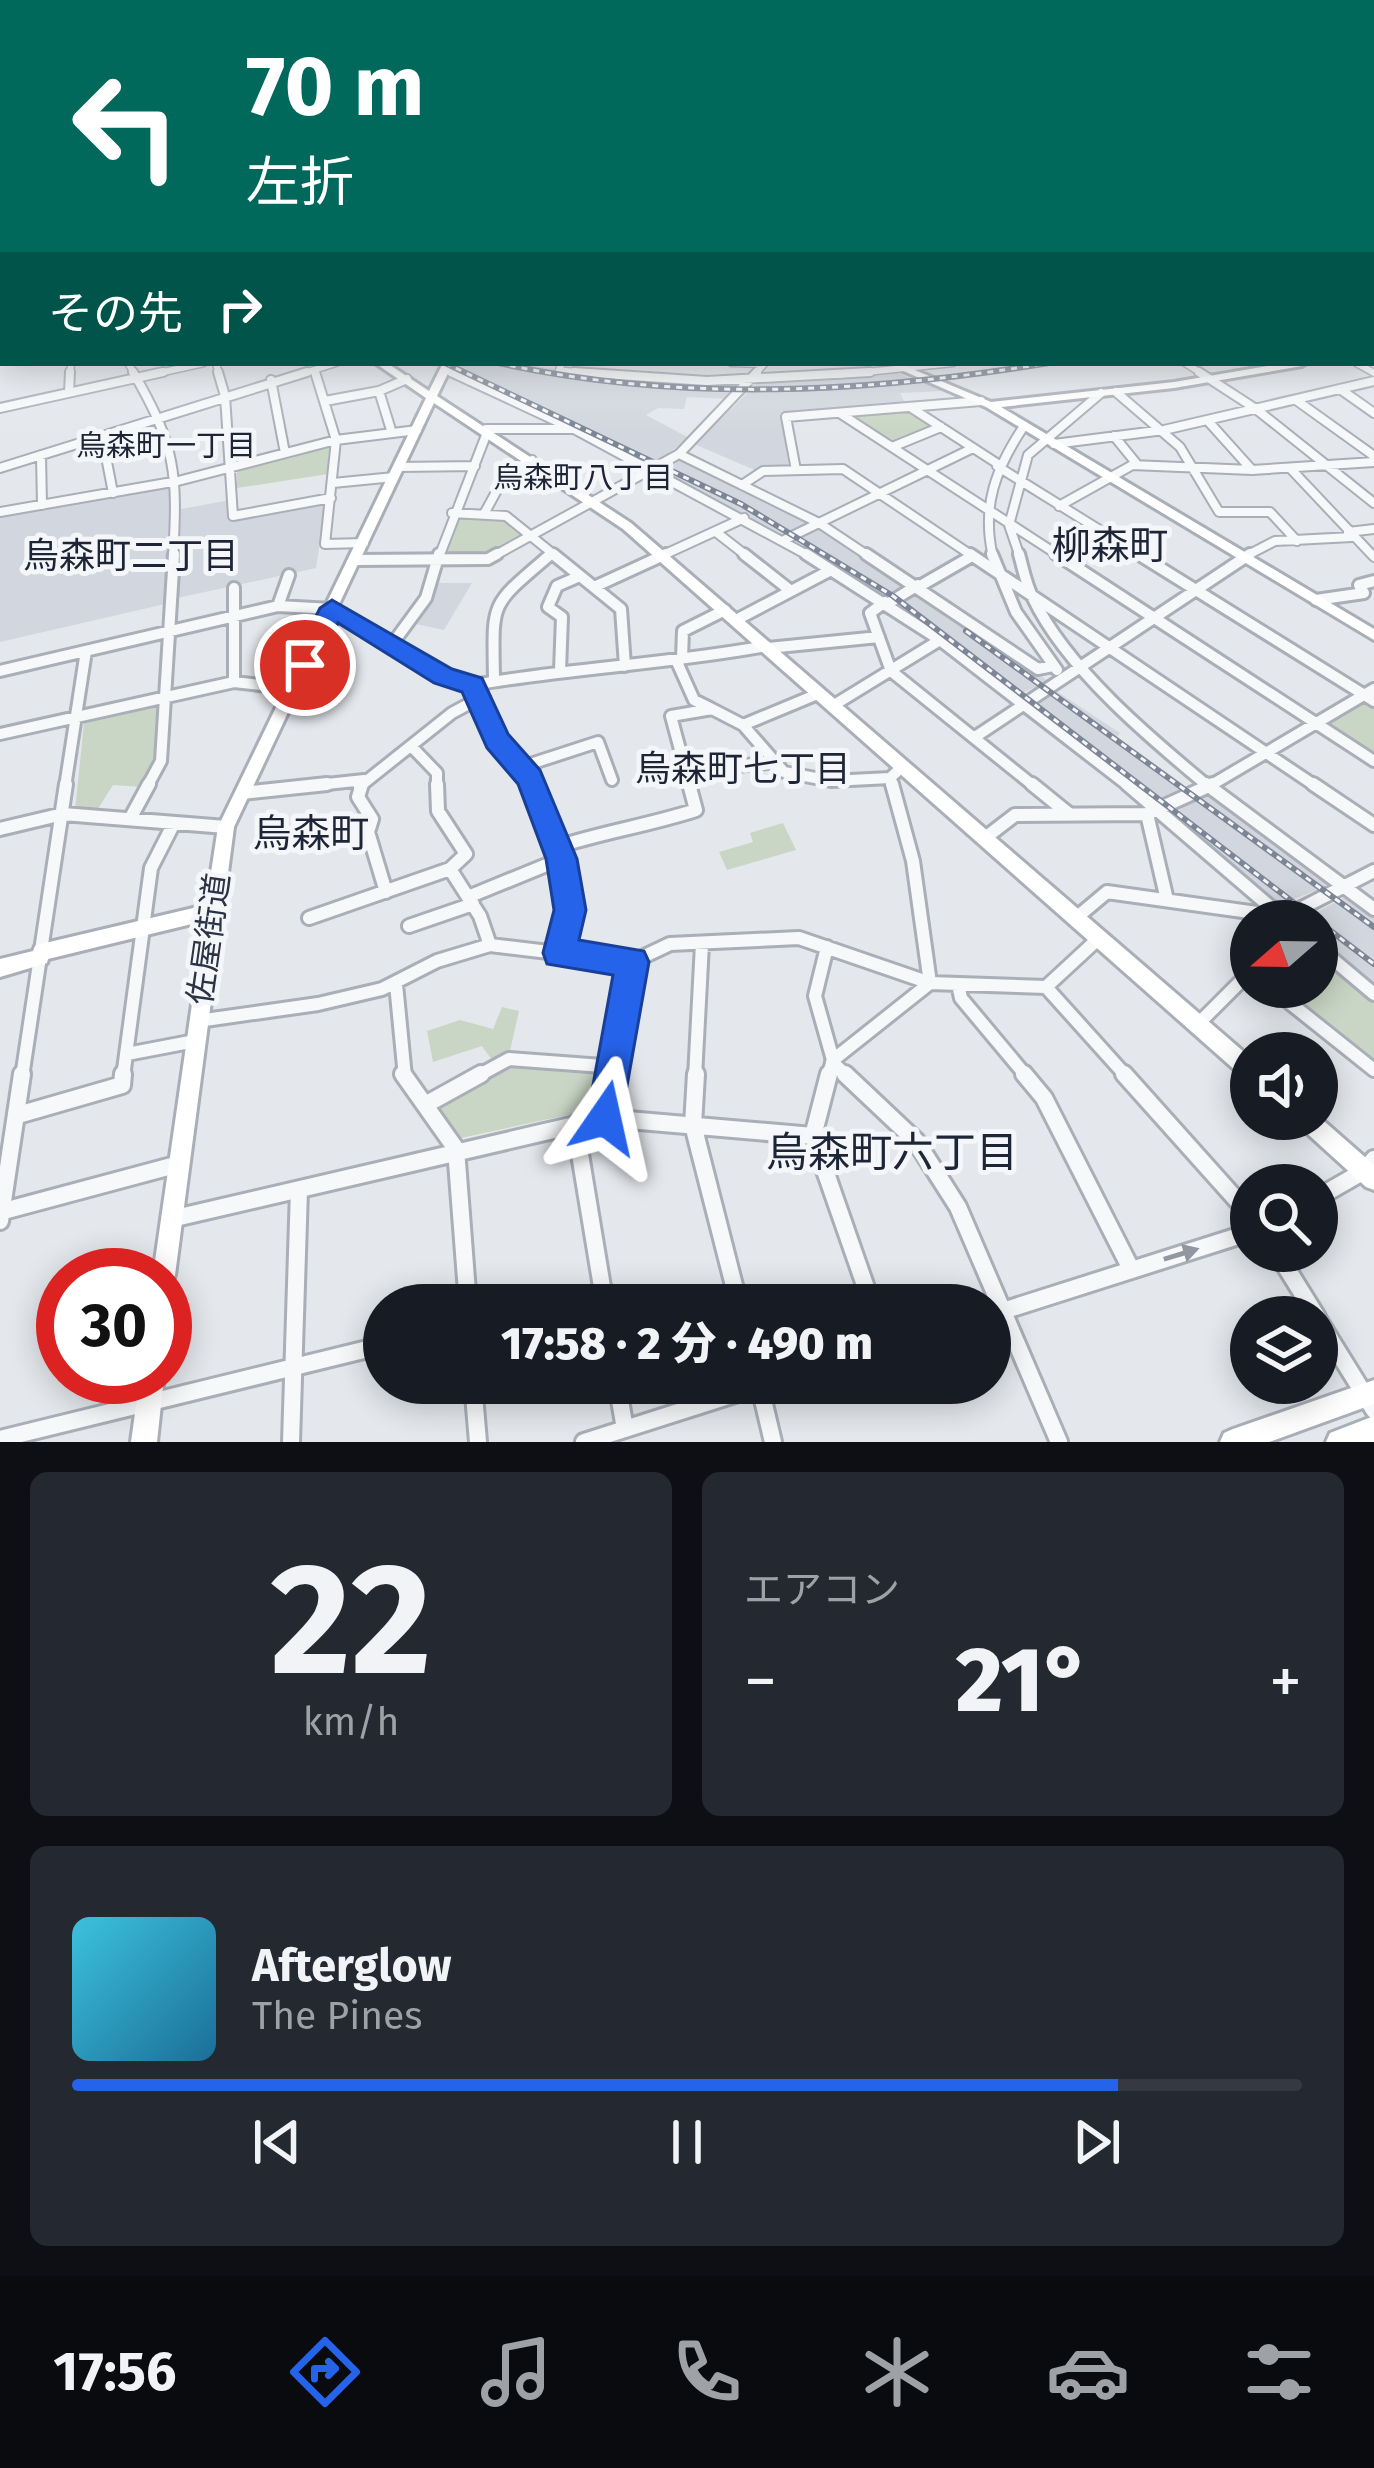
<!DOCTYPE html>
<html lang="ja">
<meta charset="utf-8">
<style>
:root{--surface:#171b24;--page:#242831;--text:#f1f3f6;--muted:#9ea1a6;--line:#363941;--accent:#2563eb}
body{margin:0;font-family:"Fira Sans","Noto Sans JP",sans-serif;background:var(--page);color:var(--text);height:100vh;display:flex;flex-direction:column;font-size:45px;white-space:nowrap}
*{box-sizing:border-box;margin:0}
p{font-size:39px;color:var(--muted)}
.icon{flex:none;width:66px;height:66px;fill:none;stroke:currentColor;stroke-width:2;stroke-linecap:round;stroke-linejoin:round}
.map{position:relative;height:1442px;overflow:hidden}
.details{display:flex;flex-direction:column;gap:30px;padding:30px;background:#0d0f14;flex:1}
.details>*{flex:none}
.banner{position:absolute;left:0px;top:0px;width:1374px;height:366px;box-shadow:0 6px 30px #0003;background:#00695c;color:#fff;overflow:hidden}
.needle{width:78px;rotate:250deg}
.tools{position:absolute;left:1230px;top:900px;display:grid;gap:24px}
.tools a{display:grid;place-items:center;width:108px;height:108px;border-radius:50%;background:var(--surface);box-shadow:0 6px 30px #0003;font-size:60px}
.speed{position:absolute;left:36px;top:1248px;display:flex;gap:24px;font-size:60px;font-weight:700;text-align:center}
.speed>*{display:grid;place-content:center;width:156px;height:156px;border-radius:50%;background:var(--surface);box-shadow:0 6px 30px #0003;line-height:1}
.speed .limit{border:18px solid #d22;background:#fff;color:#111}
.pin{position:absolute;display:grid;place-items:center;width:102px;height:102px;color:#fff;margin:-51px;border:6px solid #fff;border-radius:50%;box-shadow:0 3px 12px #0007}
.me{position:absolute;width:132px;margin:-66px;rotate:11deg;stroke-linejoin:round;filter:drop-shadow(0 0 9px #0008)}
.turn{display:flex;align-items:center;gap:42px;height:252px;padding:0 48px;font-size:54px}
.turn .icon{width:156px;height:156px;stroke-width:2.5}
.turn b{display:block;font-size:84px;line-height:102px}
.then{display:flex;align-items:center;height:114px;padding:0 48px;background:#0003;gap:24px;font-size:45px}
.big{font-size:90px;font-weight:800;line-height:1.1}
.details .card{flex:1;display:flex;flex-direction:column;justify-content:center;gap:18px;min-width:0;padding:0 42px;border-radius:18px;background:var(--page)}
.details .dial{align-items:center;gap:0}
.dial b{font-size:156px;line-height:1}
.song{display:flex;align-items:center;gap:36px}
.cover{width:144px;height:144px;border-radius:18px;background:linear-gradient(135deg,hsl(190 70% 55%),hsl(200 70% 35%))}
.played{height:12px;border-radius:6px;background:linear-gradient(90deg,var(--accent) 85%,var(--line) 85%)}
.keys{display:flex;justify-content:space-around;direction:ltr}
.heat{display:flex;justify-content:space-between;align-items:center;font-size:66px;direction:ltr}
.details .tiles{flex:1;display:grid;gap:30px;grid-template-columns:1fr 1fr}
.card:last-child{grid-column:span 2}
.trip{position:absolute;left:363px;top:1284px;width:648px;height:120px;border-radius:60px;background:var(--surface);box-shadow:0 6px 30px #0003;font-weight:800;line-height:120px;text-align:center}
.tabs{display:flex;height:192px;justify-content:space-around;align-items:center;background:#090b0e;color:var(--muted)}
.tabs .icon{width:84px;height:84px}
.tabs .current{color:var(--accent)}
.tabs b{font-size:54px;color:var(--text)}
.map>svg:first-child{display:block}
</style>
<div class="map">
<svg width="1374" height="1442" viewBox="0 0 1374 1442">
<rect width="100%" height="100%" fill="#e4e7ec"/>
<path fill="#d2d6de" d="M453 363H516L636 382 741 384 730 399 687 397 684 409 658 408 646 415 689 438 651 466 452 370Z
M893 371 943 391 900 393 906 405 782 415 789 469 757 471 694 444 758 383Z
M677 457 807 520 808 523 782 535 662 471Z
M165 486 172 488 165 604 0 642V515Z
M230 500V519L326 503 316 568 177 598 181 509Z
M814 528H819L911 586 884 598 794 541Z
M435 583H472L444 630 411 623Z
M917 591 988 637 1048 681 1018 695 896 606Z
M1053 689 1120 733 1117 737 1184 787 1155 800 1034 707Z
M1201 793 1211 794 1330 885 1275 906 1172 816Z
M1347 896 1374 914V990L1317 942V921H1300Z"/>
<path fill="#c9d6c5" d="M907 410 933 429 891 443 852 418Z
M329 444 328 474 237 488V469Z
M456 515 502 519 523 535 485 555 448 556 445 552Z
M1362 703 1374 708V757L1325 723Z
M159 706 157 759 142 787 113 785 96 812 75 810 84 723Z
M783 823 796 850 727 870 719 852 753 842 750 833Z
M1317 951 1374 1000V1064L1279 987H1317Z
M502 1007 519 1011 509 1055 492 1060 482 1046 433 1062 427 1031 460 1020 493 1029Z
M511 1064 611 1071 604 1107 461 1138 434 1104Z"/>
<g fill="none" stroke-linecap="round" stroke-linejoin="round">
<g stroke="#a9aeb7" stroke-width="9">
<path id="street-far4" d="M0 251 3 244
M0 334 3 325
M128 363 135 375
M216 363 219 375
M562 363 559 370 596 375
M731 363 764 364
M1185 363 1204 375
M1356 363 1374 373
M445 369 458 375
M70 375 71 363
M150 375 204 363
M298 375 336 363
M754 375 765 363
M837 375 953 363"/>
</g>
<g stroke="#a9aeb7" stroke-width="12">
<path id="street-far3" d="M133 372C176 446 178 474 173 557
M218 372 225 396 233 516 331 498
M315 372 336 440 325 544 364 543
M451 372 565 425
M574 372 707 381 870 372
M1199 372 1256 409 1374 503
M271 380 285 453
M1340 389 1374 413
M379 391 391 430
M69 392 70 372
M1116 392 1180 447 1219 512H1270L1297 541
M1296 400 1374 456
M325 401 379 391 407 379
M910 407 998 464
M0 408 163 372
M841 414 1061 557
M1208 421 1252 470
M486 429H574L811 557
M102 436 113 493
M1054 444 1164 430 1374 381
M892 447 941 427
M679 454 819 523 870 557
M41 455 42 505
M1132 465 1252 470 1374 462
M997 466 1143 557
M399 467 475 466
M0 468 307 372
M1290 468 1374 557
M796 470 786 417 981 401
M333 483 394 477
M742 485 763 471 843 469 974 557
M1059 506 1136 463 1114 436
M0 512 178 481 336 440 417 430
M452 513 506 516 557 557
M484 514 507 472 532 460
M716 532 748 557
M1348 532 1374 529
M784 540 973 448
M439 557 488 430
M492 557 679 454 757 372
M547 557 552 553
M659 557 744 518
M993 557C981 506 996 468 1024 426
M1020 557 1009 525 1028 455 1101 393
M1244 557 1275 541 1352 537"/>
</g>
<g stroke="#a9aeb7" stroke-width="16">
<path id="street-far2" d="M553 554 621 609 625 666
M744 554 791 591
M806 554 940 640 1130 787
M866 554 1038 669 1053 666
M970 554 1317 787
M992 554 1016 612 1057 670
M1019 554C1023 568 1026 585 1033 598 1066 668 1151 739 1209 787
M1056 554 1374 761
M1138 554 1374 701
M356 560 488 559 497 554
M920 586 972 556
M594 587 666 554
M234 588V682
M1316 600 1364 593 1359 585 1374 581
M885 602 870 613 891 671 1035 787
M887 604 918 585
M278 606 289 575
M332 608 443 676 473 685 497 740 533 787
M736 620 831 570
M393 643 426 598 439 554
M768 648 879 637
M682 658 683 631 725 610
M677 662 694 700 712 709
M0 671 278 606 332 609
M560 671 562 617 548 607 557 586 580 576
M494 681C493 599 488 608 551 554
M473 685C570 668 669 664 766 646
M834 705 940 640
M743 725 784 772 831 781 890 778
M0 734 234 682 294 689
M975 737 1250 554
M411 746 437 773V787
M521 767 598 742 612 780
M685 771 778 762
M65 787 86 651
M147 787 161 761 174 554
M299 787 364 780
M359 787 452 713 478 699
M690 787 671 716 712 709 743 725 820 693
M892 787 890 778 903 766
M1208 787 1374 689"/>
</g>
<g stroke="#a9aeb7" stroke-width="18">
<path id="street-far1" d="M362 784 358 797 372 819 368 832 386 892
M437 784 438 811 466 854 450 869 480 916 490 945
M532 784C557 849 577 883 559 953
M1032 784 1069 814
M1127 784 1282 917
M1206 784 1374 909
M1313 784 1374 825
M242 793 327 784
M1147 814 1167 900
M130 819 149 784
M0 829 63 814 226 827
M985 838 1015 815 1147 814 1213 784
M557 847C603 832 650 825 696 810L689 784
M468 897 561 859
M309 918 450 869
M1076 918 1107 892 1278 916
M1288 921 1296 911 1374 871
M409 926 473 904
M1099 938 1046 987 1127 1077
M1317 946 1374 994
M827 947 815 996 833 1060
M396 984 405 1077
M958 984 961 998 1027 1077
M1270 987 1374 1070
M198 1021 318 1004 382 989 437 961 490 945 632 962 670 944 799 938 930 983 913 861 892 784
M1198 1024 1251 971
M127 1054 195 1041
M832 1062 848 1077
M22 1077 66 784
M123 1077 151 868 174 823
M476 1077 509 1059 616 1067
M612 1077 632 962
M695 1077 702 944
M828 1077 833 1060 930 983 1046 987"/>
</g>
<g stroke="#a9aeb7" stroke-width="22">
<path id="street" d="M403 1074 456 1149 468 1305
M696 1074 693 1125 739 1305
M829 1074 813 1136 872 1305
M845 1074 916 1141 958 1207 1059 1442
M1024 1074 1044 1098 1131 1269
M1124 1074 1251 1216
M425 1105 481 1074
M18 1115 122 1085 123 1074
M605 1118 613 1074
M575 1124 605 1305
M1317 1198 1364 1171 1374 1159
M0 1212 179 1164
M171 1219 605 1118 813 1136
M0 1221 22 1074
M1276 1251 1317 1317
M990 1315 1251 1232
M1317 1318 1374 1410
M473 1383 478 1442
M617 1383 625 1429
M759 1383 773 1442
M0 1439 384 1345
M291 1442 299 1190
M584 1442 769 1383"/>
</g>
<g stroke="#a9aeb7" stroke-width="6">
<path id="secondary" d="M1374 342V348L1371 349V343Z
M0 354H3V360H0Z
M375 363H387L429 391 443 363H453L437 396 631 523 1251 1058V1081L1244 1078 623 529 434 403 234 827 175 1275 172 1283 165 1286V1275H153L204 921 48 959 47 963 0 977V959L33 951 35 946 41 944 206 905 218 827 426 398Z
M885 363H898L991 402 1174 382 1285 363H1307L1302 366 1174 388 1001 407 1374 629V640L986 407Z
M1317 1115 1374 1165V1190L1366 1187 1299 1126 1296 1119H1317Z
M140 1377H164L157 1442H131Z
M1374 1380V1404L1269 1442H1220L1224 1433 1233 1429Z
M1374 1416V1442H1326L1330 1433Z"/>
</g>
<use href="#street-far4" stroke="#f7f8fa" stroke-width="6"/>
<use href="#street-far3" stroke="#f7f8fa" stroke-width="8"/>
<use href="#street-far2" stroke="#f7f8fa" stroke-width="10"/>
<use href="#street-far1" stroke="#f7f8fa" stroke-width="12"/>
<use href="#street" stroke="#f7f8fa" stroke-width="16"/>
<use href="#secondary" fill="#fff" fill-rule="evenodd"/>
<g stroke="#7d8696" stroke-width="6">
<path id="rail" d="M445 363 741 504 893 596 1374 964
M498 363C681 403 865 393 1049 363
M966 631 1374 927"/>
</g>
<use href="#rail" stroke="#f4f6f9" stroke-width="3" stroke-dasharray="6" stroke-linecap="butt"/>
</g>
<defs><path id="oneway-solid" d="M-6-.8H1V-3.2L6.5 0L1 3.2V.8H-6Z" transform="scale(3)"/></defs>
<use fill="#9196a0" href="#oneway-solid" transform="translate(1181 1254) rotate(-17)"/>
<linearGradient id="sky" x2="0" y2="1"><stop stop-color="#8bb4dd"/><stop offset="0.53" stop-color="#f3f4f6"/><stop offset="1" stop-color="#f3f4f6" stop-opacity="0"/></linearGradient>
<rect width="1374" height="431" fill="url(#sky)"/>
<path fill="#2563eb" stroke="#184099" stroke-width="3" d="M332 600 452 669 482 678 508 734 540 770 577 859 586 910 579 940 644 951 649 962 619 1131 605 1136 592 1131 587 1118 613 975 547 964 543 953 554 910 546 859 518 784 487 748 462 692 434 683 338 623 315 671H296L292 665 320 608Z"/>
<g text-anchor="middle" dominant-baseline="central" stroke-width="10" stroke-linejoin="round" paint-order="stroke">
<g font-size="30" fill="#1d2536" stroke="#f4f6f9">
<text x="166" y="446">烏森町一丁目</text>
<text x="583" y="478">烏森町八丁目</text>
</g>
<g font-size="33" fill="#2b3445" stroke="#f4f6f9">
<text transform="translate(209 939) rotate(-82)">佐屋街道</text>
</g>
<g font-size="36" fill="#1d2536" stroke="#f4f6f9">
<text x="131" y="556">烏森町二丁目</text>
<text x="743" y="769">烏森町七丁目</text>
</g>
<g font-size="39" fill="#1d2536" stroke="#f4f6f9">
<text x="1110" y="546">柳森町</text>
<text x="311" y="834">烏森町</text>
</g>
<g font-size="42" fill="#1d2536" stroke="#f4f6f9">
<text x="892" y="1153">烏森町六丁目</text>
</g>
</g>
</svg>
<div class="tools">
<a><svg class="needle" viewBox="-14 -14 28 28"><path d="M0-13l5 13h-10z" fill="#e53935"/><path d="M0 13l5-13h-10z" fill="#9ea1a6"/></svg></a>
<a><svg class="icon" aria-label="sound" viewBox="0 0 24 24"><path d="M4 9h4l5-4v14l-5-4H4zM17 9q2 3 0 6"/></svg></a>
<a><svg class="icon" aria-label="search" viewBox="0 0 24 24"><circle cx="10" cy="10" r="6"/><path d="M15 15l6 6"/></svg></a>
<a><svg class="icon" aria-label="layers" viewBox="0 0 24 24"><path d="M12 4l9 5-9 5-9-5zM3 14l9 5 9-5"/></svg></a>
</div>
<div class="speed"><div class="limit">30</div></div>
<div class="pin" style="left:305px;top:665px;background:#d93025"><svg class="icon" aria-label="arrive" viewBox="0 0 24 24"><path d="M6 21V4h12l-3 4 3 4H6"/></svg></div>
<svg class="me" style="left:605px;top:1118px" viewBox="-20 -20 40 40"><path d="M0-17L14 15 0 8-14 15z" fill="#2563eb" stroke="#fff" stroke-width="4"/></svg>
<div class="trip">17:58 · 2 分 · 490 m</div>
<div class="banner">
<div class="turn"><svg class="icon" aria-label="left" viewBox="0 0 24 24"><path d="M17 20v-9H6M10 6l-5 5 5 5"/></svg><div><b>70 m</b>左折</div></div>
<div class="then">その先<svg class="icon" aria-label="right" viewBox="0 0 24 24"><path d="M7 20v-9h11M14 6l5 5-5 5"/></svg></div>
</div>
</div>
<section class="details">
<div class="tiles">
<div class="card dial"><b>22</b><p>km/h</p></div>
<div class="card"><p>エアコン</p>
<div class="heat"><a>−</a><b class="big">21°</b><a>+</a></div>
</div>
<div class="card">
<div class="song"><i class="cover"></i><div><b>Afterglow</b><p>The Pines</p></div></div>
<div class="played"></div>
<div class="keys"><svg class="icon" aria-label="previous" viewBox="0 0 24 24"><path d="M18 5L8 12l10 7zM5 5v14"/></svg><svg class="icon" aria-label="pause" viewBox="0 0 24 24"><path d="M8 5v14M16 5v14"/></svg><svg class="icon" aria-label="next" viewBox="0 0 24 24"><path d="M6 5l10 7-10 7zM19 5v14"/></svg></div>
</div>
</div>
</section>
<nav class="tabs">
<b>17:56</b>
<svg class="icon current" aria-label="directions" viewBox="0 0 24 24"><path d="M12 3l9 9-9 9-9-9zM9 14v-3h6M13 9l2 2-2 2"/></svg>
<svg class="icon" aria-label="music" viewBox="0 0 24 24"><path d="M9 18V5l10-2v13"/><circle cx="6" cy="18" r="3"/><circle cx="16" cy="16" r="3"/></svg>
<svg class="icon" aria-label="phone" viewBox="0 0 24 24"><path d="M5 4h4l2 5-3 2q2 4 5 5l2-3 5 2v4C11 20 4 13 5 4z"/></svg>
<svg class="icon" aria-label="climate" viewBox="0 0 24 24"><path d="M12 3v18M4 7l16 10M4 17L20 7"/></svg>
<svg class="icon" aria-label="car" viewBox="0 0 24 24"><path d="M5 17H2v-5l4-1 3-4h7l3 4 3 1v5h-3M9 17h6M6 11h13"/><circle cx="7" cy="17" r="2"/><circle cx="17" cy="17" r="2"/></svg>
<svg class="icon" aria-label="filters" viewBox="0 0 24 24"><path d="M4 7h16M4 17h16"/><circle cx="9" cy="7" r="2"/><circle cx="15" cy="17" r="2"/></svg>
</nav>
